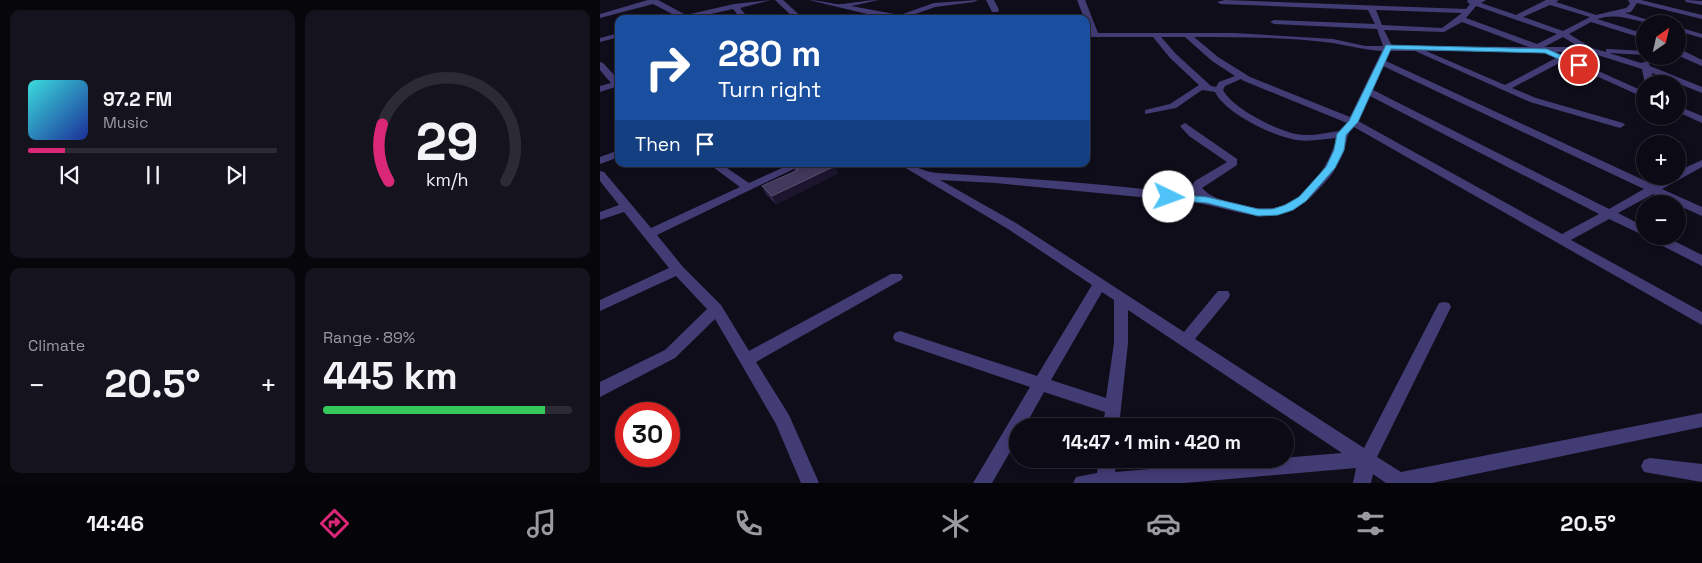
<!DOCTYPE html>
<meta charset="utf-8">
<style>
:root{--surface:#0c0a14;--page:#15131d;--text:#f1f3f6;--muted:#9a9aa0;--line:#2c2b34;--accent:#db2777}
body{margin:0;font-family:"Space Grotesk",sans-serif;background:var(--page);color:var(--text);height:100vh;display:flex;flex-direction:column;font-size:19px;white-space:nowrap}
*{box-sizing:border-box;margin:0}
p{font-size:16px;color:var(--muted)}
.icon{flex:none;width:28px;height:28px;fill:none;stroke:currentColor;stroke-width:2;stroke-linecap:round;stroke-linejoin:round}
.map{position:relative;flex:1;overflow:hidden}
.sheet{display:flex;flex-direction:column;gap:10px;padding:10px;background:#07060b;width:600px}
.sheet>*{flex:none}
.banner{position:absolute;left:15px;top:15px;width:475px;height:152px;border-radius:10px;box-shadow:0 2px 8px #0003,0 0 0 1px var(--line);background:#1a4fa0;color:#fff;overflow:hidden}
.needle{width:32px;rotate:34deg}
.fabs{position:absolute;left:1036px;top:15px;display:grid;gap:10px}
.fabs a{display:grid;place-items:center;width:50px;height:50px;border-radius:50%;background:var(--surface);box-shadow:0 2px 8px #0003,0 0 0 1px var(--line);font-size:25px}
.speed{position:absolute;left:15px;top:402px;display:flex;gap:10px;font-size:25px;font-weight:700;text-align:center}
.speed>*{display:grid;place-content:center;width:65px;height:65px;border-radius:50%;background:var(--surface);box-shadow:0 2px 8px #0003,0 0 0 1px var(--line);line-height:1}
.speed .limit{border:8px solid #d22;background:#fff;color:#111}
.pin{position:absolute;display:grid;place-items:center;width:42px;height:42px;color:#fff;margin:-21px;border:2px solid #fff;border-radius:50%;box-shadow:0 1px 5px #0007}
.me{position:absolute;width:55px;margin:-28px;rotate:93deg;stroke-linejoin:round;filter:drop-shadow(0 0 4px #0008)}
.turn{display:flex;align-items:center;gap:18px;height:105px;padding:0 20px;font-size:22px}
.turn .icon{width:65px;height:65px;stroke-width:2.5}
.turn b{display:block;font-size:35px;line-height:42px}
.then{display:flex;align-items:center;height:48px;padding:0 20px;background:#0003;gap:10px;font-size:19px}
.big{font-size:38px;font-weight:800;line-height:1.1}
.sheet .tile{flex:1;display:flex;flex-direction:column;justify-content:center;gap:8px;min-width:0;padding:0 18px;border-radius:10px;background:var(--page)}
.sheet .dial{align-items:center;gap:0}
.dial svg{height:130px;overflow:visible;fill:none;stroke:var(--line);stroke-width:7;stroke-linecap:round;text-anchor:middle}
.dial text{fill:var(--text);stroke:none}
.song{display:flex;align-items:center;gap:15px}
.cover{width:60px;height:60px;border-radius:8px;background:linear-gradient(135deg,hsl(180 70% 55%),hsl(230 70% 35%))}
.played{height:5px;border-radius:2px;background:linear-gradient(90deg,var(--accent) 15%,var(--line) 15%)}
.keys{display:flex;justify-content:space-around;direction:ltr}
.heat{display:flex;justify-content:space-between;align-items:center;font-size:28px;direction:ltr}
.charge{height:8px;border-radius:4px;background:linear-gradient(90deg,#34c759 89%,var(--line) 0)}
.sheet .tiles{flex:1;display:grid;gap:10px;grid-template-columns:repeat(2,1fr)}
.trip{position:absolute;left:409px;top:418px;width:285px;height:50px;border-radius:25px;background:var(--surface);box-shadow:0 2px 8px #0003,0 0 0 1px var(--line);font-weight:800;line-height:50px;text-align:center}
.tab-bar{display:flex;height:80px;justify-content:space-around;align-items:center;background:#050408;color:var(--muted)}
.tab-bar .icon{width:35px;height:35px}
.tab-bar .selected{color:var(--accent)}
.tab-bar b{font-size:22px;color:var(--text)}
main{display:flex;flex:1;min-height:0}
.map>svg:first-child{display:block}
</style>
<main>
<section class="sheet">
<div class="tiles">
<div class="tile">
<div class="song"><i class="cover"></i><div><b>97.2 FM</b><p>Music</p></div></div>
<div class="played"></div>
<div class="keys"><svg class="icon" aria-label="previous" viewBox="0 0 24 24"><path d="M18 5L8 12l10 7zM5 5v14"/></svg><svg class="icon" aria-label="pause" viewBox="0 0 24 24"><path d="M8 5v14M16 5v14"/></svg><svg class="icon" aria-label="next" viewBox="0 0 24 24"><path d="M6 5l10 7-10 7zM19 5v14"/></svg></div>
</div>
<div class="tile dial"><svg viewBox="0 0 100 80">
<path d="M14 69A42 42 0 1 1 86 69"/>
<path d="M14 69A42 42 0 0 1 10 34" stroke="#db2777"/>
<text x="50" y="56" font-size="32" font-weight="700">29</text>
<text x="50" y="72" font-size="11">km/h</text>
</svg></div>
<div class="tile"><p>Climate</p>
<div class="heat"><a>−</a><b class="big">20.5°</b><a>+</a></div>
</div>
<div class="tile"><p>Range · 89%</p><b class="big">445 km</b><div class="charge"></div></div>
</div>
</section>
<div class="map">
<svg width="1102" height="483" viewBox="0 0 1102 483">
<rect width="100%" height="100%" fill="#100d1b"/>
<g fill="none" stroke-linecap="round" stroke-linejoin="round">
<path fill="#423c75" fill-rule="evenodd" d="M48 0H58L86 15 134 4 171 0 140 8 149 19H141L133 9 89 19H73L78 17 53 4 0 18V14Z
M175 0H183L204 19H195Z
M209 0C220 0 234 5 242 4 254 3 266 0 279 0L251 6 300 15 334 3 378 0 374 2 335 7 310 16 317 19H297L267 14Z
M386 0H394L399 10 398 12H392Z
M477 0H485L498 33H634L733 39 765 46H783L777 29 674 24 670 22 674 20 775 24 768 10 621 4 617 2 625 0 866 9 870 4 867 2 868 0H886L881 3 916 15 946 0H959L956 2 996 15 1026 8 1030 4 1028 0H1041L1102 15V19L1037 3 1031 12 1025 13 1062 24C1037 24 1022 11 997 19L1045 34V39L991 22 969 34 992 48 1006 52V49H1009L1045 51V55L1009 53 1041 63 1048 61 1050 66 1102 87V93L1052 73 1054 84H1045L1042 69 988 52H956L1045 92V98L963 61 912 88 936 98 1023 123 1025 125 1020 128 930 102 815 51H790L786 61 1052 184 1067 176H1078V171L1102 160V167L1062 189 1102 207V216L1053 194 1018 213 1045 227V236L1009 219 971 240 1102 312V325L754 127C745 136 748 140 744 151 742 157 737 165 734 171 729 179 722 185 716 192 676 235 639 208 591 202L396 183 340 180 416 223 584 332 618 291H628L630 295 628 299 595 339 764 448 839 303 844 302 849 303 851 307 777 457 801 472 1102 413V427L832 483H786L773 474 771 483H753L756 468 584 483H473L476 477 497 473 499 459H517L515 472 742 453 528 310V343L519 426H503L505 412 444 392 425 426H418V438L392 483H373L430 387 295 341 293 337 295 333 300 331 437 376 492 285 408 229 299 164C316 164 322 172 338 173 424 178 511 184 596 195L590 188 595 181 627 162 589 136 580 126 585 123 637 159V165L602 188C612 198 621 200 635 203 648 207 660 210 673 208 703 204 731 165 736 138 724 139 710 142 697 140 674 137 625 113 615 92L602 90 576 108 545 114V110L570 104 599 85 570 58 553 37H486V33H490ZM950 5 990 17 963 31 923 17ZM876 6 957 34 937 44 866 18ZM776 10 862 13 842 28 782 25ZM862 22 929 47 792 46 784 30 844 32ZM561 37H585L612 61 635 76 619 82 616 87 611 86 576 54ZM594 37C639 37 689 37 733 43 750 46 765 50 782 51L750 117 650 77 618 57ZM963 37 979 47H944ZM826 51 942 52 956 58 905 85ZM783 66 1044 189 1009 209 773 90ZM641 79 644 81 747 123 739 131C725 133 710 137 696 134 676 130 632 108 623 90L625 86ZM770 96 999 214 962 234 758 121ZM502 292 514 300V343L506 398 451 380Z
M1085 0 1102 1V5L1086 2Z
M1078 27 1102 34V38L1078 31Z
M19 33V37L0 42V38Z
M1078 48 1102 60V66L1079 56Z
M0 62 3 63 19 80V89L15 87 0 92V86L11 83 0 70Z
M1078 106 1102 116V123L1078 112Z
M19 150V157L0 164V157Z
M109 164H121L149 183 191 164H204L57 235 83 267 121 305 149 351 291 274H301L303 277 301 280 156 362 189 415 219 483H201L176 424 115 319 75 358 0 397V382L65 350 107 309 76 276 0 311V300L69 268 24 212 0 220V212L19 205 0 181V171L4 172 51 228 140 187Z
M1047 236H1064L1102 255V266L1049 239Z
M1050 458 1102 464V482L1044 472 1041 466 1044 460Z"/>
</g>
<path fill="#2f2747" d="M191 164 238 173 176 204 166 194 162 186 195 172Z"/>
<path fill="#1b152e" d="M235 166 238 173 176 204 172 196Z"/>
<path fill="#41395b" stroke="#585074" d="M191 164H233L235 166 172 196 162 186 198 170Z"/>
<path fill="#4fc3f7" stroke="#337fa1" d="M786 45 947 49 983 65 976 67 945 53 791 49 758 122 746 135 744 150 735 168 706 201 693 210 678 215 658 216 607 203 565 199 563 197 565 195 569 194 607 197 658 209H673L685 205 699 197 726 167 734 150 737 134 749 121Z"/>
</svg>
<div class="fabs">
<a><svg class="needle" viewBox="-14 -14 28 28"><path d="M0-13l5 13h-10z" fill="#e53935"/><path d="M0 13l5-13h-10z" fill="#9a9aa0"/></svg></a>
<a><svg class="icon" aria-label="sound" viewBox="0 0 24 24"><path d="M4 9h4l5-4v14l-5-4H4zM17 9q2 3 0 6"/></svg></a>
<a>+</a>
<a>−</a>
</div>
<div class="speed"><div class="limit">30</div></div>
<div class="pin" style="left:979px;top:65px;background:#d93025"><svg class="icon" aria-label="arrive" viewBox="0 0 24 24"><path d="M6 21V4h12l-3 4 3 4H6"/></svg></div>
<svg class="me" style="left:569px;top:197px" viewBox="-20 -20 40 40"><circle r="19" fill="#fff"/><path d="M0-13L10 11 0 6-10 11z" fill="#4fc3f7"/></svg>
<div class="trip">14:47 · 1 min · 420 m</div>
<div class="banner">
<div class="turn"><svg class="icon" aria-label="right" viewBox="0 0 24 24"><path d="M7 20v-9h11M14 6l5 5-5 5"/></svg><div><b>280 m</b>Turn right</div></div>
<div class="then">Then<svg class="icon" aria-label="arrive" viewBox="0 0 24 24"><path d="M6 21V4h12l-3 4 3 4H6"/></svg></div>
</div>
</div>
</main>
<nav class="tab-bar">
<b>14:46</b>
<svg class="icon selected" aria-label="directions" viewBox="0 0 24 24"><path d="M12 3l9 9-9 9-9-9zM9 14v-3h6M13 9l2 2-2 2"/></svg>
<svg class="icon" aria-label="music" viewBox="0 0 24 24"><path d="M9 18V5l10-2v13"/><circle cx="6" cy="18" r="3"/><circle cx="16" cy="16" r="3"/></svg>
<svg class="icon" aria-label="phone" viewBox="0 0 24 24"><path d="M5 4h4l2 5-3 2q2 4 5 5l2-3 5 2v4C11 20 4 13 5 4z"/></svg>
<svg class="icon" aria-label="climate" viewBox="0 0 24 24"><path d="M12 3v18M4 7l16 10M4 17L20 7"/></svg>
<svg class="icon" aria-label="car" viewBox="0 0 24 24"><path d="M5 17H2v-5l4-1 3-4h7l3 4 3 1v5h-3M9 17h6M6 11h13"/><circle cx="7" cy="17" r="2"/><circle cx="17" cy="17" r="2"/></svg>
<svg class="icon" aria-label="filters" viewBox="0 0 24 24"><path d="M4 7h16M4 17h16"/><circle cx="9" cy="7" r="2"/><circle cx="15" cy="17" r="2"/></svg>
<b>20.5°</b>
</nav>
